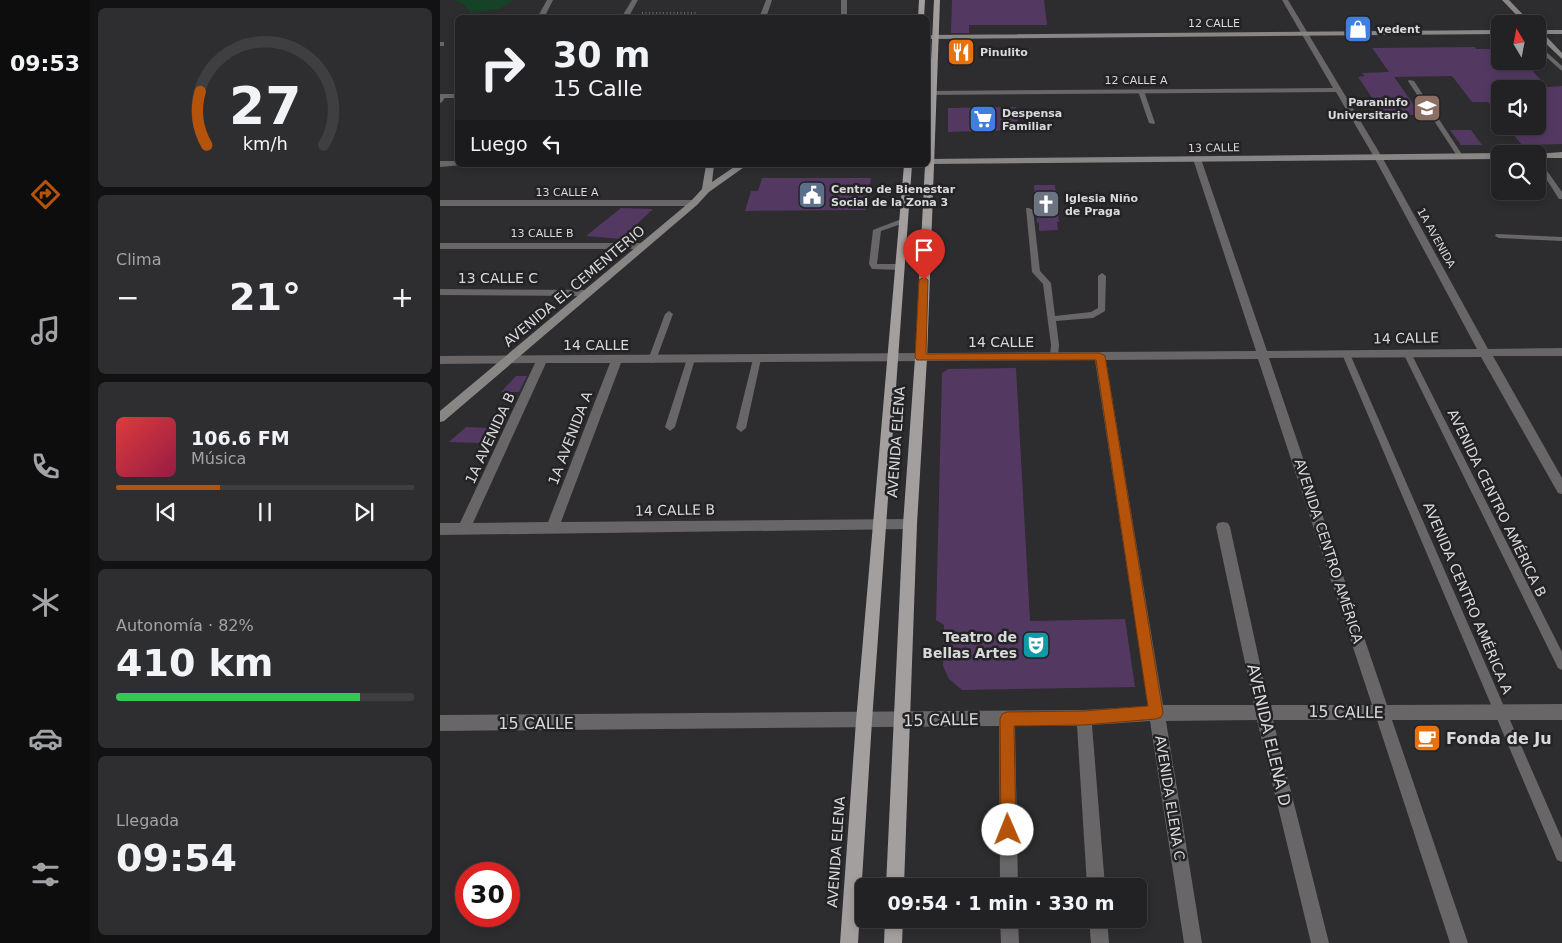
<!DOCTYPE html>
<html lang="es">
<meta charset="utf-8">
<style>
:root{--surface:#222123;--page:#2e2e30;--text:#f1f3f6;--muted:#a2a3a6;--line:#3f3e41;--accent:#b45309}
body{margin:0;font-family:"DejaVu Sans",sans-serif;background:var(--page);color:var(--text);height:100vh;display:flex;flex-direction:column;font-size:19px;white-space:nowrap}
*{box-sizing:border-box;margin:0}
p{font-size:16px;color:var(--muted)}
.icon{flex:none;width:28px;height:28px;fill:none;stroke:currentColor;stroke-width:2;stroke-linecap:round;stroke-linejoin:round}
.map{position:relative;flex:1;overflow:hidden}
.drawer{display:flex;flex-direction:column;gap:8px;padding:8px;background:#131213;width:350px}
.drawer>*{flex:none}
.banner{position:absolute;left:15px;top:15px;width:475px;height:152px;border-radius:8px;box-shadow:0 2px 8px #0003,0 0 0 1px var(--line);background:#222123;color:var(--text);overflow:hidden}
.needle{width:32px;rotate:350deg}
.controls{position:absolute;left:1051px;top:15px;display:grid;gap:10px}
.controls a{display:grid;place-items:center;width:55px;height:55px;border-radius:8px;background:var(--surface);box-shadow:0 2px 8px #0003,0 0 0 1px var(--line);font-size:25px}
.speed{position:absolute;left:15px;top:862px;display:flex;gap:10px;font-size:25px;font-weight:700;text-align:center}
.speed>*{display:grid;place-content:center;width:65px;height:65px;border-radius:50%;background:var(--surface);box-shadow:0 2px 8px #0003,0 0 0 1px var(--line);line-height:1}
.speed .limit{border:8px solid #d22;background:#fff;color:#111}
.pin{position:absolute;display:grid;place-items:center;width:42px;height:42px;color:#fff;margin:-51px -21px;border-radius:50% 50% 50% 0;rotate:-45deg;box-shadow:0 0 5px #0007}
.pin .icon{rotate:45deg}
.me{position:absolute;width:55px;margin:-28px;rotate:359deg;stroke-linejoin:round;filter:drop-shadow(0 0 4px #0008)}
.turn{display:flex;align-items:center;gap:18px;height:105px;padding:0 15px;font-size:22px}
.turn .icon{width:65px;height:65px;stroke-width:2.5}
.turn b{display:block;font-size:35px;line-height:42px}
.then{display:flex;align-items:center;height:48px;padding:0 15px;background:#0003;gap:10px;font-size:19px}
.big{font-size:38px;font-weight:700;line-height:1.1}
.drawer .widget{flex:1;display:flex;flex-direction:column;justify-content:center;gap:8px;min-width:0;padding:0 18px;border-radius:8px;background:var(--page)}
.drawer .dial{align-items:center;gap:0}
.dial svg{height:130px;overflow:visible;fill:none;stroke:var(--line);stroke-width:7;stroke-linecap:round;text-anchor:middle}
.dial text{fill:var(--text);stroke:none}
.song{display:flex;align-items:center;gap:15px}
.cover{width:60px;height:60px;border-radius:8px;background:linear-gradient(135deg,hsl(0 70% 55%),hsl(340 70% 35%))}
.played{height:5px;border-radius:2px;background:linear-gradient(90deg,var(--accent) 35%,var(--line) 35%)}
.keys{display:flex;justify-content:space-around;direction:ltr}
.heat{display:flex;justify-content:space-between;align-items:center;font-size:28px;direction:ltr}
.charge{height:8px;border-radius:4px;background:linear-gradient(90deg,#34c759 82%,var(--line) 0)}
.trip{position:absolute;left:415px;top:878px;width:292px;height:50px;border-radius:8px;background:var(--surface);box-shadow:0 2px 8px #0003,0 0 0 1px var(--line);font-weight:700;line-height:50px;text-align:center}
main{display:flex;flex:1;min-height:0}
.tab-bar{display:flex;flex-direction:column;width:90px;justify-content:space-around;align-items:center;background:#0e0d0e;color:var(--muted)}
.tab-bar .icon{width:35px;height:35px}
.tab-bar .on{color:var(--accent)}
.tab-bar b{font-size:22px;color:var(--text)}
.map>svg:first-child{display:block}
</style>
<main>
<nav class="tab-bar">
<b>09:53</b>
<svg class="icon on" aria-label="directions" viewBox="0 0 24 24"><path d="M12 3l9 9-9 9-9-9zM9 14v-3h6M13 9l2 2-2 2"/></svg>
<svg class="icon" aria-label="music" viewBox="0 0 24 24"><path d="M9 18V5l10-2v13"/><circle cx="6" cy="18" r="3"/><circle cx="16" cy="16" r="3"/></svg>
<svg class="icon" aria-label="phone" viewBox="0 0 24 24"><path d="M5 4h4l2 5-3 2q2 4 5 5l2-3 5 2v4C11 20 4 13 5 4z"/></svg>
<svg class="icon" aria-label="climate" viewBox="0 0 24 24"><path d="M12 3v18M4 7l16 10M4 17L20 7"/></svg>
<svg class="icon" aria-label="car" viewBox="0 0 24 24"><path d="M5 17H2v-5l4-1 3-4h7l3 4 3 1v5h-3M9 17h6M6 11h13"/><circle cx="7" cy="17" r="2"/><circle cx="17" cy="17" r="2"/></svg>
<svg class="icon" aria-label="filters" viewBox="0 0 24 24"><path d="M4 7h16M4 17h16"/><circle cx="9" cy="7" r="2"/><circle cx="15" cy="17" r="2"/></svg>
</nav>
<section class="drawer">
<div class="widget dial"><svg viewBox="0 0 100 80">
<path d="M14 69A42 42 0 1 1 86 69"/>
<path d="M14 69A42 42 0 0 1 10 36" stroke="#b45309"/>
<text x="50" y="56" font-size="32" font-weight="700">27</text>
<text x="50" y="72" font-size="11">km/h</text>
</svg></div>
<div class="widget"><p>Clima</p>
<div class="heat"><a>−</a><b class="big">21°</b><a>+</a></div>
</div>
<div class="widget">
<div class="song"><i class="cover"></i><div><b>106.6 FM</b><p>Música</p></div></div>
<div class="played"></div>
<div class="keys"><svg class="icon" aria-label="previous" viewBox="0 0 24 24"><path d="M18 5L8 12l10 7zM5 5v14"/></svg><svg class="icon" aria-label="pause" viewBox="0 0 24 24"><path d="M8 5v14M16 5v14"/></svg><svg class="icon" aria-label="next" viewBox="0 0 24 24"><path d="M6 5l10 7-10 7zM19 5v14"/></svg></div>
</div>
<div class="widget"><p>Autonomía · 82%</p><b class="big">410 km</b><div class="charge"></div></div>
<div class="widget"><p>Llegada</p><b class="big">09:54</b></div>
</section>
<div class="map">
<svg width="1122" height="943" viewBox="0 0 1122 943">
<rect width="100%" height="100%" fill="#2d2c2f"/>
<path fill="#164327" d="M14 0H74L59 9 31 13 24 4Z"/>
<path fill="#533962" d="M512 0H604L607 25H529V33H511Z
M511 41H530V59H511Z
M1035 47 1036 49H1060V61H1084L1107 87 1122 86V144L1082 145 1070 130 1098 129V89H1060V117L1048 102H1032L1012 76 954 77 981 115H951L948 111H941L918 77 925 76 922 73 949 72 932 48Z
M576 107 579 130 508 132V108Z
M1010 130H1031L1042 145H1021Z
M322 178H431L426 210 305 211 311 191H318Z
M594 185H615L619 222H617L618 230 599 231V222L597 223Z
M181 208 213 209 181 239 146 236Z
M576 368 590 621 685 619 695 687 522 690 509 679 503 666 504 625 496 620 502 373 508 369Z
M76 376H87L79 392H61Z
M26 427 49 428 39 443 9 442Z"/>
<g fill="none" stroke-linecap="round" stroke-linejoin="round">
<path stroke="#646366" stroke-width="2" stroke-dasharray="1 2.5" stroke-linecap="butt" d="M202 13H257"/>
<path fill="#686666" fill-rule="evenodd" d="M1098 48H1102L1122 66V71L1098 50Z
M969 80 974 81 1023 156 1022 157 1017 156 968 81Z
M699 90 704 91 715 123 714 124 709 123 698 91Z
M3 94 6 96 2 102 0 103V96Z
M1098 160 1100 161 1122 192V199H1119L1098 166Z
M586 208H589L593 210 600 271 611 283 615 316 651 312 658 308V276L662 273 666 276 665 311 653 318 616 321 619 345 618 357 614 360 610 357 611 345 603 284 592 272Z
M464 218H467V222L441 231 437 264H460L464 267 460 270 432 269 429 264 433 230Z
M1056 234 1122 237V241L1059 238 1055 236Z
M229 311 233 314 216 360 212 363 209 362 208 360 225 314Z
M967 350 971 353 1122 652V670L1118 668 963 353Z
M906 351 910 354 1122 839V862L1117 860 902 354Z
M251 356 255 359 235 427 230 431 225 427 247 359Z
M317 356 321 359 306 428 301 432 296 428 313 359Z"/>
<path fill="#686666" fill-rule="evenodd" d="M107 0H113L104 18H97Z
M192 0H198L188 18H181Z
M326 0H332L326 18H319Z
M401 0H407V18H401Z
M842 0H848L942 157 1048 349 1122 348V356H1053L1122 478V494L1118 493 1041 357 829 358 947 705 1122 704V720H952L1028 943H1010L937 720H833L889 943H871L817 720 726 721 762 943H744L710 721 652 725 665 886H647L637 726H575L578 886H560L559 726 0 731V715L644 710 708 706 655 360 181 363 121 522 470 519 475 520 477 524 475 528 470 529 0 535V523H20L95 363 0 364V356L816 351 753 159 757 156 761 159 827 351 1037 349 934 157 896 92 488 95V91L893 88ZM818 359 932 705H829L790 527 788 523 783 522 778 523 776 527 814 705H723L666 360ZM106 363H170L108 522 33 523Z
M0 42H4V46H0Z
M0 94H18V98H0Z
M0 161H18V165H22L0 167Z
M0 200H254L259 203 254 206H0Z
M0 243H204L209 246 204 249H0Z
M0 289 146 290 151 293 146 296 0 295Z
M560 919H578L579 943H561Z
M649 919H667L669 943H651Z"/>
<path fill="#898686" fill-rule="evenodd" d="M1062 0H1069L1092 24H1085Z
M1060 30V34L488 39V35Z
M1098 30H1122V34H1104L1122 53V59L1098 36Z
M1122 152V158H1098V154H1095Z
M1060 153V159L488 164V159Z
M266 165H274L272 182 297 165H307L269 192 257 205 4 421 0 422V411L251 201 262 189Z"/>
<path fill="#a39f9e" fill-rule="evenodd" d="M479 0H485L484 18H478Z
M494 0H500L487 358 477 524 464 886H446L463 524 475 358 485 165H488V121Z
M464 165H472L432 721 418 943H400L416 721Z
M445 919H463L462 943H444Z"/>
</g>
<path fill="#b45309" stroke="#753606" d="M484 277 488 280 486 354 660 353 665 356 723 713 721 717 716 719 644 725 574 726 576 830 574 836 568 838 563 836 561 830 560 719 562 714 567 712 644 711 708 706 706 694 656 360H477L475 358 479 280Z"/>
<defs>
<g id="shop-square" transform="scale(1.4375)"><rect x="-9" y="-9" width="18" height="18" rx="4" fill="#3f7fe0" stroke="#232225"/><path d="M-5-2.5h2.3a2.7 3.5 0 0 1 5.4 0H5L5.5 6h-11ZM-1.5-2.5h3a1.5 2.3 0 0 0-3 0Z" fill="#fff"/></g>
<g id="restaurant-square" transform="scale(1.4375)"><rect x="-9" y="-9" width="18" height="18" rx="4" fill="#e8710a" stroke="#232225"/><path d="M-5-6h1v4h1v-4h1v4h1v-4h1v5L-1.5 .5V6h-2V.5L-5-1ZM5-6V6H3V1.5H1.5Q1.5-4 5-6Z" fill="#fff"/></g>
<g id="university-square" transform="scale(1.4375)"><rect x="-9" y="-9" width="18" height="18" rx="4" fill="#8d6e63" stroke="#232225"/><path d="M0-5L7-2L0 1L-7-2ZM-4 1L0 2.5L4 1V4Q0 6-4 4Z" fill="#fff"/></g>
<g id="supermarket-square" transform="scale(1.4375)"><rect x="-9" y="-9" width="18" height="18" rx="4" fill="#3f7fe0" stroke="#232225"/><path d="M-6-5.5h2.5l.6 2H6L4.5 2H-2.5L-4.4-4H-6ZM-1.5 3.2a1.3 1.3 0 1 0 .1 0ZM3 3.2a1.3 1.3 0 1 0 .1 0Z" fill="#fff"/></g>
<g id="civic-square" transform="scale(1.4375)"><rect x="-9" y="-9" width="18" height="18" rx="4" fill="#5c6f8a" stroke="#232225"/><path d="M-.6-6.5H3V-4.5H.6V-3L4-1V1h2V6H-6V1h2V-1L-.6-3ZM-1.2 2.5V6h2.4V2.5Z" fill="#fff"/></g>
<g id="church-square" transform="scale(1.4375)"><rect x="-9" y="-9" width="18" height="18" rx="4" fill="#6b7280" stroke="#232225"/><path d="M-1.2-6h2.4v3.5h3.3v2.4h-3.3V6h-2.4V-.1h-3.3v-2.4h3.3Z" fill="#fff"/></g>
<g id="theatre-square" transform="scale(1.4375)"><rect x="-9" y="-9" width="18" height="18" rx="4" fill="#0f9aa8" stroke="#232225"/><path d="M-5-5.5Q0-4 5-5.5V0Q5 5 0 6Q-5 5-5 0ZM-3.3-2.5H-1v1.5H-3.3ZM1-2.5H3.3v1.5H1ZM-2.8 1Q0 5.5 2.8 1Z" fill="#fff"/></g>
<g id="cafe-square" transform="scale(1.4375)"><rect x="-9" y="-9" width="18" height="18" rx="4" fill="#e8710a" stroke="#232225"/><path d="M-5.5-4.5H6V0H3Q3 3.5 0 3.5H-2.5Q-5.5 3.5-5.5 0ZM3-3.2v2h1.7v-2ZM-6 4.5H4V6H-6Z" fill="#fff"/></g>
</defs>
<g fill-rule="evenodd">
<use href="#shop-square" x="918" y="29"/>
<use href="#restaurant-square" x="521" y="52"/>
<use href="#university-square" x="987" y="108"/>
<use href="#supermarket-square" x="543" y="119"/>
<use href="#civic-square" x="372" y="195"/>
<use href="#church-square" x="606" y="204"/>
<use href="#theatre-square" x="596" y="645"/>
<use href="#cafe-square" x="987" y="738"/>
</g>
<g text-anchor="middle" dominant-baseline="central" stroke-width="5" stroke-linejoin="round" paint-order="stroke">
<g font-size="11" fill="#d9d9db" stroke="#232225">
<text x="774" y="23">12 CALLE</text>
<text x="696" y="80">12 CALLE A</text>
<text transform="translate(774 148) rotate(-1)">13 CALLE</text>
<text x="127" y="192">13 CALLE A</text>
<text x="102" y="233">13 CALLE B</text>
<text transform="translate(996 238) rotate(61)">1A AVENIDA</text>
</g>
<g font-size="11" font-weight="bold" fill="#d9d9db" stroke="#232225" text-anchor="start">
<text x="937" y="29">vedent</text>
<text x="540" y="52">Pinulito</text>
<text x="968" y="102" text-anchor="end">Paraninfo<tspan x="968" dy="13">Universitario</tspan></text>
<text x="562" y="113">Despensa<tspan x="562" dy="13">Familiar</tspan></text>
<text x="391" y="189">Centro de Bienestar<tspan x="391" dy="13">Social de la Zona 3</tspan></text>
<text x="625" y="198">Iglesia Niño<tspan x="625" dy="13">de Praga</tspan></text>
</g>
<g font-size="14" fill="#d9d9db" stroke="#232225">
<text x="58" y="278">13 CALLE C</text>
<text transform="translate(134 286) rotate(-40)">AVENIDA EL CEMENTERIO</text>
<text transform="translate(966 338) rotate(-1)">14 CALLE</text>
<text x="561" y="342">14 CALLE</text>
<text x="156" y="345">14 CALLE</text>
<text transform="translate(50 438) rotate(-65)">1A AVENIDA B</text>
<text transform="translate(130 438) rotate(-69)">1A AVENIDA A</text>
<text transform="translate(456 442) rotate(-86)">AVENIDA ELENA</text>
<text transform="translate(1057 503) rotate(64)">AVENIDA CENTRO AMÉRICA B</text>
<text transform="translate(235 510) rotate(-1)">14 CALLE B</text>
<text transform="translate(889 551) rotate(72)">AVENIDA CENTRO AMÉRICA</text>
<text transform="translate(1028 598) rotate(67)">AVENIDA CENTRO AMÉRICA A</text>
<text transform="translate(730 798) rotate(81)">AVENIDA ELENA C</text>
<text transform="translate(396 852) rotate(-86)">AVENIDA ELENA</text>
</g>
<g font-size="14" font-weight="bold" fill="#d9d9db" stroke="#232225" text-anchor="end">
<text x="577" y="637">Teatro de<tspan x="577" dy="16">Bellas Artes</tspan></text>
</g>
<g font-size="16" fill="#d9d9db" stroke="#232225">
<text transform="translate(906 712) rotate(1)">15 CALLE</text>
<text transform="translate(501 720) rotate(-1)">15 CALLE</text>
<text x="96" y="723">15 CALLE</text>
<text transform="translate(829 735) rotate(77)">AVENIDA ELENA D</text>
</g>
<g font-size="16" font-weight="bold" fill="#d9d9db" stroke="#232225" text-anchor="start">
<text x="1006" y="738">Fonda de Ju</text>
</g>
</g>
</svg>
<div class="controls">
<a><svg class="needle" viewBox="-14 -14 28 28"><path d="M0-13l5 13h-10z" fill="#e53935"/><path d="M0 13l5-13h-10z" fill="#a2a3a6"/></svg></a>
<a><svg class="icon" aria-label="sound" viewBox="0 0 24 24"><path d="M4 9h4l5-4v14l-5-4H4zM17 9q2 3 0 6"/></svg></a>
<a><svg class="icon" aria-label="search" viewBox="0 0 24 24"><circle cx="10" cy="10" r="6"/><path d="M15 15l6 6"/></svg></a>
</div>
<div class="speed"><div class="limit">30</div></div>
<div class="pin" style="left:484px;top:280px;background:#d93025"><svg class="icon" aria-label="arrive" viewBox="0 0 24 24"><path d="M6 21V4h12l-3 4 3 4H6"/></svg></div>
<svg class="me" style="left:568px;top:830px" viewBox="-20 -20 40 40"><circle r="19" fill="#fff"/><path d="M0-13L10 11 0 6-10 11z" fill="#b45309"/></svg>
<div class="trip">09:54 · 1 min · 330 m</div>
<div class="banner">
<div class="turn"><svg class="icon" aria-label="right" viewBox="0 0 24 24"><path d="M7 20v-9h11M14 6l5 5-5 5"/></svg><div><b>30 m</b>15 Calle</div></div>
<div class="then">Luego<svg class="icon" aria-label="left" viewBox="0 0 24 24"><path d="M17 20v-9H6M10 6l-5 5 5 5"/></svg></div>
</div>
</div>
</main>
